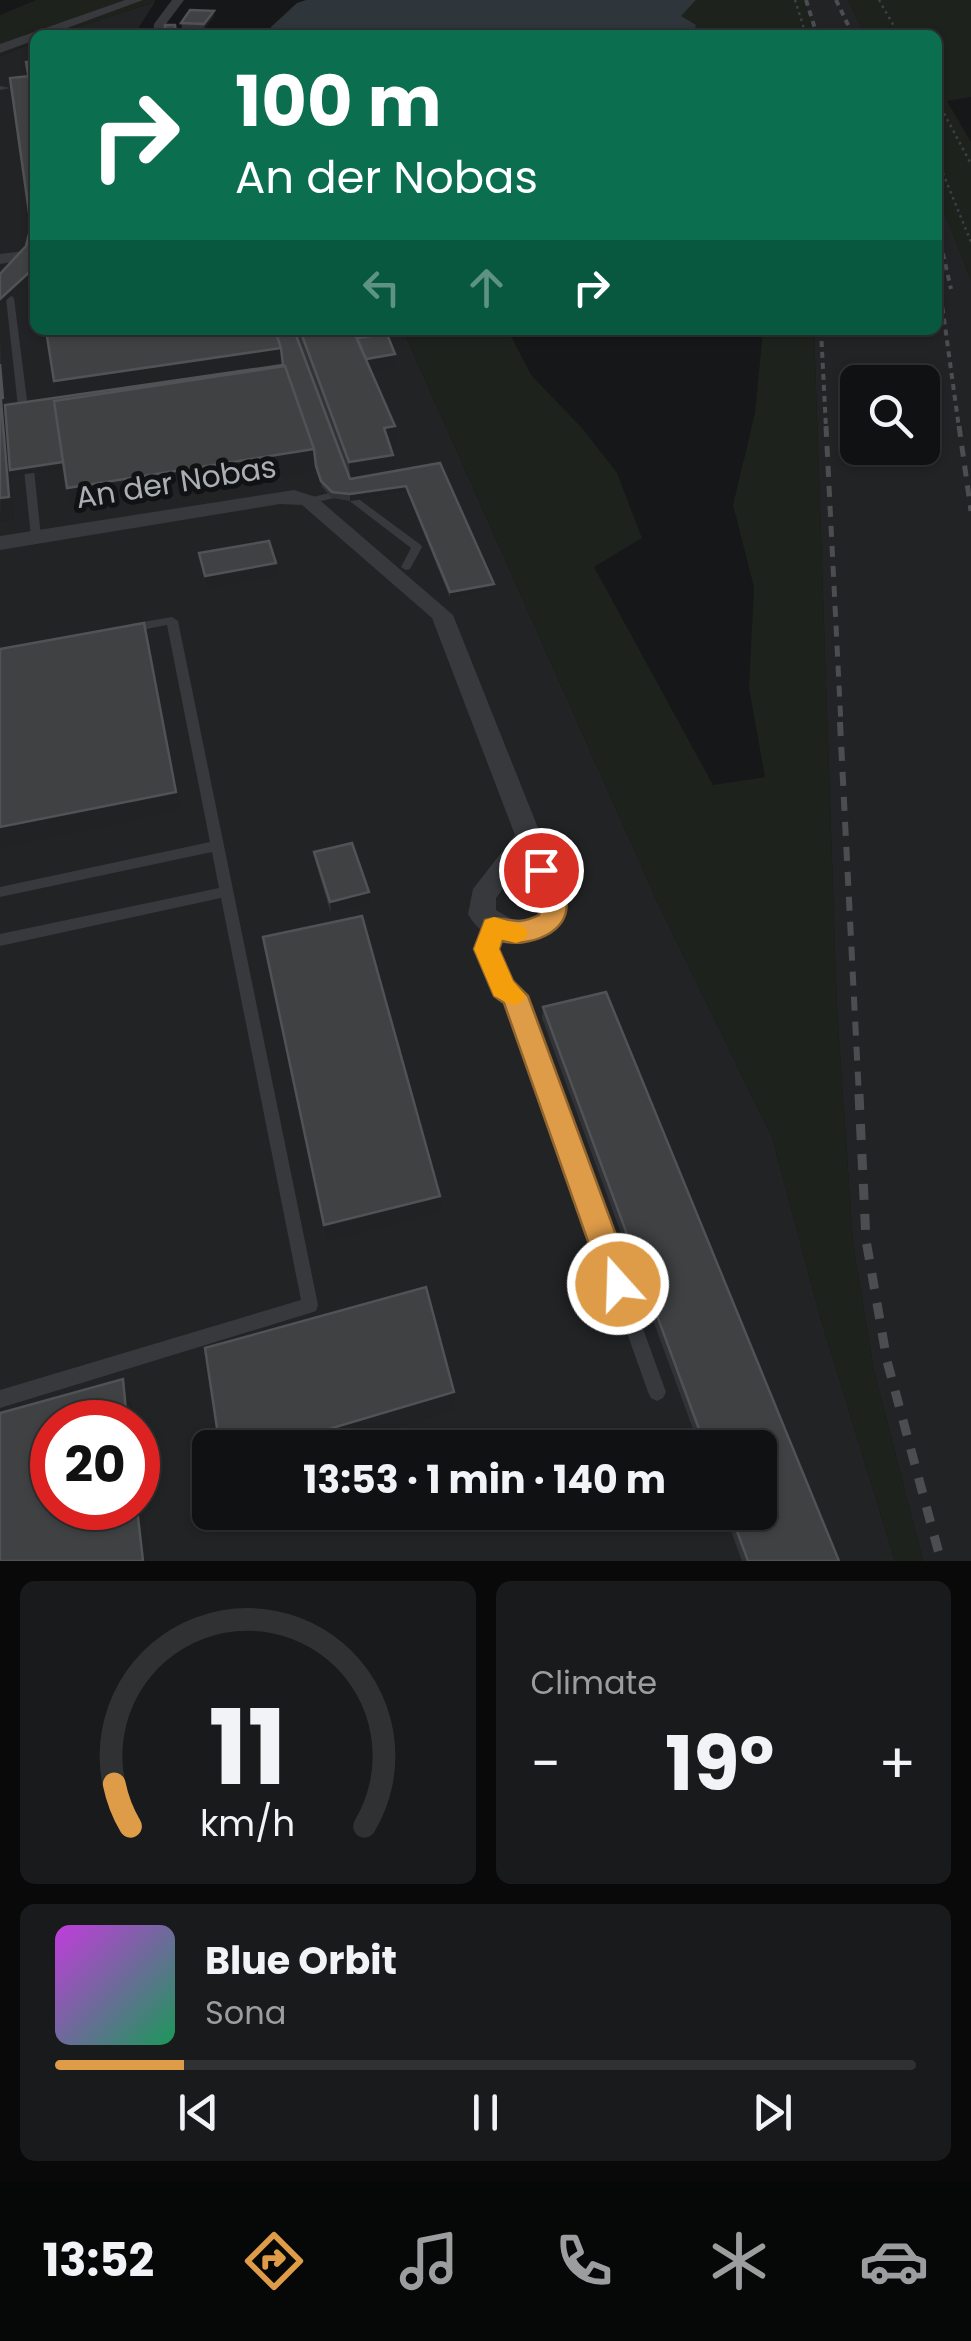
<!DOCTYPE html>
<meta charset="utf-8">
<style>
:root{--surface:#101112;--page:#191a1b;--text:#f1f3f6;--muted:#9c9d9f;--line:#303132;--accent:#de9b48}
body{margin:0;font-family:Poppins,sans-serif;background:var(--page);color:var(--text);height:100vh;display:flex;flex-direction:column;font-size:38px;white-space:nowrap}
*{box-sizing:border-box;margin:0}
p{font-size:32px;color:var(--muted)}
.icon{flex:none;width:55px;height:55px;fill:none;stroke:currentColor;stroke-width:2;stroke-linecap:round;stroke-linejoin:round}
.map{position:relative;height:1561px;overflow:hidden}
.sheet{display:flex;flex-direction:column;gap:20px;padding:20px;background:#09090a;flex:1}
.sheet>*{flex:none}
.banner{position:absolute;left:30px;top:30px;width:912px;height:305px;border-radius:15px;box-shadow:0 2px 8px #0004,0 0 0 2px var(--line);background:#0b6e4f;color:#fff;overflow:hidden}
.fabs{position:absolute;left:840px;top:365px;display:grid;gap:20px}
.fabs a{display:grid;place-items:center;width:100px;height:100px;border-radius:15px;background:var(--surface);box-shadow:0 2px 8px #0004,0 0 0 2px var(--line);font-size:50px}
.speed{position:absolute;left:30px;top:1400px;display:flex;gap:20px;font-size:50px;font-weight:700;text-align:center}
.speed>*{display:grid;place-content:center;width:130px;height:130px;border-radius:50%;background:var(--surface);box-shadow:0 2px 8px #0004,0 0 0 2px var(--line);line-height:1}
.speed .limit{border:15px solid #d22;background:#fff;color:#111}
.pin{position:absolute;display:grid;place-items:center;width:85px;height:85px;color:#fff;margin:-42px;border:5px solid #fff;border-radius:50%;box-shadow:0 2px 10px #0007}
.me{position:absolute;width:110px;margin:-55px;rotate:340deg;stroke-linejoin:round;filter:drop-shadow(0 0 8px #0008)}
.turn{display:flex;align-items:center;gap:35px;height:210px;padding:0 40px;font-size:45px}
.turn .icon{width:130px;height:130px;stroke-width:2.5}
.turn b{display:block;font-size:70px;line-height:85px}
.lanes{display:flex;align-items:center;height:95px;padding:0 40px;background:#0003;justify-content:center;gap:50px;direction:ltr}
.lanes .off{opacity:.35}
.big{font-size:75px;font-weight:700;line-height:1.1}
.sheet .card{flex:1;display:flex;flex-direction:column;justify-content:center;gap:15px;min-width:0;padding:0 35px;border-radius:15px;background:var(--page)}
.sheet .dial{align-items:center;gap:0}
.dial svg{height:260px;overflow:visible;fill:none;stroke:var(--line);stroke-width:7;stroke-linecap:round;text-anchor:middle}
.dial text{fill:var(--text);stroke:none}
.song{display:flex;align-items:center;gap:30px}
.cover{width:120px;height:120px;border-radius:15px;background:linear-gradient(135deg,hsl(290 70% 55%),hsl(150 70% 35%))}
.played{height:10px;border-radius:5px;background:linear-gradient(90deg,var(--accent) 15%,var(--line) 15%)}
.keys{display:flex;justify-content:space-around;direction:ltr}
.heat{display:flex;justify-content:space-between;align-items:center;font-size:55px;direction:ltr}
.sheet .tiles{flex:1;display:grid;gap:20px;grid-template-columns:1fr 1fr}
.card:last-child{grid-column:span 2}
.trip{position:absolute;left:192px;top:1430px;width:585px;height:100px;border-radius:15px;background:var(--surface);box-shadow:0 2px 8px #0004,0 0 0 2px var(--line);font-weight:700;line-height:100px;text-align:center}
.tab-bar{display:flex;height:160px;justify-content:space-around;align-items:center;background:#060707;color:var(--muted)}
.tab-bar .icon{width:70px;height:70px}
.tab-bar .current{color:var(--accent)}
.tab-bar b{font-size:45px;color:var(--text)}
.map>svg:first-child{display:block}
</style>
<div class="map">
<svg width="971" height="1561" viewBox="0 0 971 1561">
<rect width="100%" height="100%" fill="#161718"/>
<path fill="#222325" fill-rule="evenodd" d="M804 0H848L866 35H814Z
M155 2 139 27V35H52Z
M35 42V330H403L658 903 772 1137 820 1316 895 1561H0V56ZM52 1422H138V1508H52ZM210 1448H760V1512H210Z
M938 195 971 280V1561H923L874 1371 853 1244 837 1009 814 330H938ZM858 382H922V448H858Z"/>
<path fill="#1d221d" d="M36 0H155V2L52 35H35V42L0 56V15Z
M696 0H804L814 35H698L680 16Z
M848 0H971V97L947 101 971 142V280L938 195V35H866Z
M403 330H508L531 375 583 429 617 473 642 538 594 567 713 785 765 777 749 688 754 587 733 505 755 413 763 330H814L837 1009 853 1244 874 1371 923 1561H895L820 1316 772 1137 658 903Z"/>
<path fill="#2e363b" d="M306 0H696L681 16 696 25 694 31 698 35H271V27L297 3Z"/>
<g fill="none" stroke-linecap="round" stroke-linejoin="round">
<path stroke="#3e4043" stroke-width="2.5" stroke-dasharray="2.5 4" stroke-linecap="butt" d="M795 0 806 35
M879 0 899 35
M938 102 971 164
M938 161 971 242"/>
<path fill="#38393d" fill-rule="evenodd" d="M0 86 10 88 0 90Z
M10 295 14 298 29 416 24 419 19 416 6 298Z
M28 457 33 460 41 537 36 540 31 537 23 460Z
M345 489 421 545 422 547 410 569 406 570 401 567 411 548 343 496 309 504 304 501 305 499Z
M172 617 178 621 318 1305 316 1311 310 1313 0 1408V1390L301 1300 221 898 0 946V934L219 888 212 852 0 897V887L210 842 167 625 131 632 125 628 131 624Z
M494 922 499 923 501 927 493 949 508 984 520 992 522 996 666 1392 663 1398 657 1401 651 1398 648 1392 509 1000 498 992 479 949 489 923Z"/>
<path fill="#38393d" fill-rule="evenodd" d="M125 0H143L48 35H35V40L0 53V44Z
M172 0H184L166 24 165 35H153L154 24Z
M25 251 31 253V259L0 264V254Z
M294 490 316 497 453 615 568 903C555 955 490 955 468 914L473 889 515 835 432 618 302 505 280 504 0 550V536ZM525 860 542 903 535 918 513 920 496 910V898Z"/>
<path stroke="#4b4d51" stroke-width="4" stroke-dasharray="6 5" stroke-linecap="butt" d="M806 0 817 35
M836 0 853 35
M938 232 951 289
M938 275 959 428
M821 330 826 428"/>
<path stroke="#4b4d51" stroke-width="5" stroke-dasharray="11 9" stroke-linecap="butt" d="M826 426 841 725
M959 426 971 511"/>
<path stroke="#4b4d51" stroke-width="6" stroke-dasharray="14 11" stroke-linecap="butt" d="M840 722 859 1097"/>
<path stroke="#4b4d51" stroke-width="9" stroke-dasharray="16 14" stroke-linecap="butt" d="M859 1094 866 1240 887 1361 941 1561"/>
</g>
<path fill="#323336" d="M214 11V16L204 29 182 28 181 23Z
M46 330H387L396 366 370 370 396 450H392L394 472 494 584V590L450 598 407 492 350 501 332 498 322 487 317 472 73 511 64 468 12 476 16 521 0 523V340L6 405 58 397Z
M314 852 370 904 331 914 316 864Z
M543 1007 839 1561H742L724 1512H760V1448H700L542 1018Z"/>
<path fill="#212224" d="M214 11V16L204 29V24Z
M35 267V274L0 306V299Z
M375 330H387L388 346 358 350 353 333Z
M0 340 12 470 65 462 66 468 12 476 16 521 0 523 2 412Z
M281 348 284 371 59 404 54 381Z
M395 354 396 366 363 372 362 360Z
M395 426 396 450 385 452 384 428Z
M314 449 317 472 73 511 67 488Z
M393 455 395 478 351 486 349 462Z
M406 486 407 492 350 501V494Z
M276 563 278 575 207 588 205 576Z
M494 584V590L450 598V592Z
M148 641 180 810 0 847V827Z
M369 892 370 904 331 914 330 902Z
M440 1196 441 1211 327 1241 324 1225Z
M123 1379 129 1393 133 1422H127Z
M454 1392V1410L328 1448H265Z
M138 1464 149 1561H143L138 1508Z"/>
<path fill="#3f4143" stroke="#505255" stroke-width="2.5" d="M190 10 214 11 204 24 181 23Z
M165 25H175L176 33 165 34Z
M35 61V114L26 62Z
M29 76 35 114V267L0 299V274L26 246 31 226 10 78Z
M46 330H275L281 348 54 381Z
M275 330H294L350 479 440 463 494 584 450 592 406 486 350 494 332 492 321 481 316 466 314 449 285 366 54 401 63 462 10 470 5 405 283 365 281 348Z
M300 330H353L395 426 384 428 393 455 349 462Z
M353 330H375L354 333Z
M387 334 395 354 366 359 357 338Z
M0 364 3 399 0 388Z
M285 366 314 449 67 488 54 401Z
M0 388 9 497 0 498Z
M269 541 276 563 205 576 199 553Z
M144 623 176 792 0 827V649Z
M352 843 369 892 330 902 314 852Z
M362 916 440 1196 324 1225 263 937Z
M606 992 839 1561H748L730 1512H760V1448H706L543 1007Z
M426 1287 454 1392 265 1448H220L205 1348Z
M123 1379 127 1422H52V1508H137L143 1561H0V1413Z"/>
<path fill="#de9b48" stroke="#90652f" stroke-width="2.5" d="M541 860 550 863C555 874 564 889 566 900 572 933 527 948 502 941L499 949 513 981 528 996 634 1284 629 1294 618 1299 608 1294 603 1284 504 1003 494 996 474 949 485 920C506 913 511 929 539 915L542 903 529 870 533 863Z"/>
<path fill="#f59e0b" d="M494 917 524 926 528 933 524 940 516 943 502 939 499 949 513 981 525 995 522 1002 513 1005 494 996 474 949 485 920Z"/>
<g text-anchor="middle" dominant-baseline="central" stroke-width="10" stroke-linejoin="round" paint-order="stroke">
<g font-size="30" fill="#aaafb6" stroke="#111213">
<text transform="translate(176 482) rotate(-9)">An der Nobas</text>
</g>
</g>
</svg>
<div class="fabs">
<a><svg class="icon" aria-label="search" viewBox="0 0 24 24"><circle cx="10" cy="10" r="6"/><path d="M15 15l6 6"/></svg></a>
</div>
<div class="speed"><div class="limit">20</div></div>
<div class="pin" style="left:541px;top:870px;background:#d93025"><svg class="icon" aria-label="arrive" viewBox="0 0 24 24"><path d="M6 21V4h12l-3 4 3 4H6"/></svg></div>
<svg class="me" style="left:618px;top:1284px" viewBox="-20 -20 40 40"><circle r="17" fill="#de9b48" stroke="#fff" stroke-width="3"/><path d="M0-11L8 9 0 5-8 9z" fill="#fff"/></svg>
<div class="trip">13:53 · 1 min · 140 m</div>
<div class="banner">
<div class="turn"><svg class="icon" aria-label="right" viewBox="0 0 24 24"><path d="M7 20v-9h11M14 6l5 5-5 5"/></svg><div><b>100 m</b>An der Nobas</div></div>
<div class="lanes"><svg class="icon off" aria-label="left" viewBox="0 0 24 24"><path d="M17 20v-9H6M10 6l-5 5 5 5"/></svg><svg class="icon off" aria-label="ahead" viewBox="0 0 24 24"><path d="M12 20V5M6 11l6-6 6 6"/></svg><svg class="icon" aria-label="right" viewBox="0 0 24 24"><path d="M7 20v-9h11M14 6l5 5-5 5"/></svg></div>
</div>
</div>
<section class="sheet">
<div class="tiles">
<div class="card dial"><svg viewBox="0 0 100 80">
<path d="M14 69A42 42 0 1 1 86 69"/>
<path d="M14 69A42 42 0 0 1 9 56" stroke="#de9b48"/>
<text x="50" y="56" font-size="32" font-weight="700">11</text>
<text x="50" y="72" font-size="11">km/h</text>
</svg></div>
<div class="card"><p>Climate</p>
<div class="heat"><a>−</a><b class="big">19°</b><a>+</a></div>
</div>
<div class="card">
<div class="song"><i class="cover"></i><div><b>Blue Orbit</b><p>Sona</p></div></div>
<div class="played"></div>
<div class="keys"><svg class="icon" aria-label="previous" viewBox="0 0 24 24"><path d="M18 5L8 12l10 7zM5 5v14"/></svg><svg class="icon" aria-label="pause" viewBox="0 0 24 24"><path d="M8 5v14M16 5v14"/></svg><svg class="icon" aria-label="next" viewBox="0 0 24 24"><path d="M6 5l10 7-10 7zM19 5v14"/></svg></div>
</div>
</div>
</section>
<nav class="tab-bar">
<b>13:52</b>
<svg class="icon current" aria-label="directions" viewBox="0 0 24 24"><path d="M12 3l9 9-9 9-9-9zM9 14v-3h6M13 9l2 2-2 2"/></svg>
<svg class="icon" aria-label="music" viewBox="0 0 24 24"><path d="M9 18V5l10-2v13"/><circle cx="6" cy="18" r="3"/><circle cx="16" cy="16" r="3"/></svg>
<svg class="icon" aria-label="phone" viewBox="0 0 24 24"><path d="M5 4h4l2 5-3 2q2 4 5 5l2-3 5 2v4C11 20 4 13 5 4z"/></svg>
<svg class="icon" aria-label="climate" viewBox="0 0 24 24"><path d="M12 3v18M4 7l16 10M4 17L20 7"/></svg>
<svg class="icon" aria-label="car" viewBox="0 0 24 24"><path d="M5 17H2v-5l4-1 3-4h7l3 4 3 1v5h-3M9 17h6M6 11h13"/><circle cx="7" cy="17" r="2"/><circle cx="17" cy="17" r="2"/></svg>
</nav>
